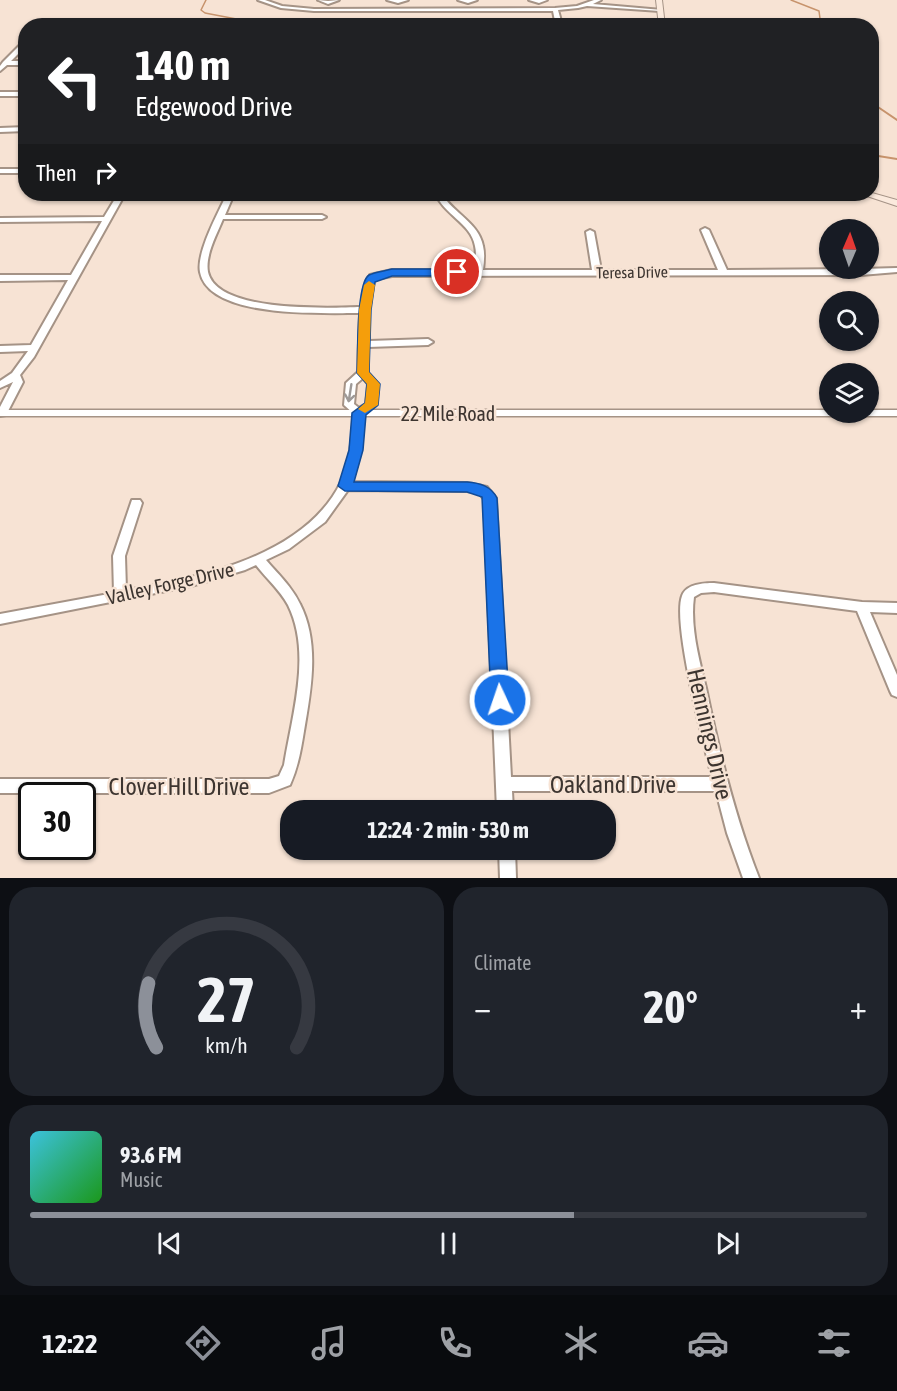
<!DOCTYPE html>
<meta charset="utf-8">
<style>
:root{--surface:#171b24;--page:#20242c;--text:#f1f3f6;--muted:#9ea1a6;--line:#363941;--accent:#8c9099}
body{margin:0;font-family:"Asap Condensed",sans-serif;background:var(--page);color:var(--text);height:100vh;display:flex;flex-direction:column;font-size:22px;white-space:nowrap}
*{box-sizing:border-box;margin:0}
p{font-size:20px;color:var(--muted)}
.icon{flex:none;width:33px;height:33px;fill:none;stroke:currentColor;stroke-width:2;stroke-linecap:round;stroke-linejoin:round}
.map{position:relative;height:878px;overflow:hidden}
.side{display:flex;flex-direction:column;gap:9px;padding:9px;background:#0d0f14;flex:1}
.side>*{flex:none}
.guide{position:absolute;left:18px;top:18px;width:861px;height:183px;border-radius:24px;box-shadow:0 2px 4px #0004;background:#202124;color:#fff;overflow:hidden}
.needle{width:39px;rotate:2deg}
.controls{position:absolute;left:819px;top:219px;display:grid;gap:12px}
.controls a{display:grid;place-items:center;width:60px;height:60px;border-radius:50%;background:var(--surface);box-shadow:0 2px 4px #0004;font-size:30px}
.speed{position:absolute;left:18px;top:782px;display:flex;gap:12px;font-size:30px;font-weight:700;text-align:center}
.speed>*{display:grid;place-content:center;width:78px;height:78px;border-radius:50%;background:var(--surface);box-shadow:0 2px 4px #0004;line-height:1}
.speed .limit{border:3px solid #111;border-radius:9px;background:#fff;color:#111}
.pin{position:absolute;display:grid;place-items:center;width:51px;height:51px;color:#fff;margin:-26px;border:3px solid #fff;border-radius:50%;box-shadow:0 2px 6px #0007}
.me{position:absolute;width:66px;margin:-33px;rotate:357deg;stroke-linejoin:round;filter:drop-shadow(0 0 4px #0008)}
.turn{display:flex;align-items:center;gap:21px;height:126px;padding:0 18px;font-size:27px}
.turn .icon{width:78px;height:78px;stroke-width:2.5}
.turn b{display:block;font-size:42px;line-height:51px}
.then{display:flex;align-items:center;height:57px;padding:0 18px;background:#0003;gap:12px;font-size:22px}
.big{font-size:45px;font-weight:700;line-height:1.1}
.side .tile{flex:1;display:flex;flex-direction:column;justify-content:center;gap:9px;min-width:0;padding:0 21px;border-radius:24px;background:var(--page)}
.side .dial{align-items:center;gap:0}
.dial svg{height:156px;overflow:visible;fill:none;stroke:var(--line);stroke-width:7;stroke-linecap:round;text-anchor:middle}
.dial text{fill:var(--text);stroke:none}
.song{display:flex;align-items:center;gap:18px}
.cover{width:72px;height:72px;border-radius:9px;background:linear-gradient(135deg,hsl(190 70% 55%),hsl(120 70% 35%))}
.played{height:6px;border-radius:3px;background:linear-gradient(90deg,var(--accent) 65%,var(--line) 65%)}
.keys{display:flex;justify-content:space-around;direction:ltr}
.heat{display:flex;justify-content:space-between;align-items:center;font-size:33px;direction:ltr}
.side .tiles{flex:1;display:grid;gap:9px;grid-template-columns:1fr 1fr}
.tile:last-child{grid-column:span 2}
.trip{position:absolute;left:280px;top:800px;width:336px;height:60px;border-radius:24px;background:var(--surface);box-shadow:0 2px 4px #0004;font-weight:700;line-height:60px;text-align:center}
.tabs{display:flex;height:96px;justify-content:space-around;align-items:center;background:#090b0e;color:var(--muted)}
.tabs .icon{width:42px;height:42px}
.tabs .active{color:var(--accent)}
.tabs b{font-size:27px;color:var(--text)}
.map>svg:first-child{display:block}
</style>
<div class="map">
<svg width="897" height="878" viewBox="0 0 897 878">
<rect width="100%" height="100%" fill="#f7e3d4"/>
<path fill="#deb99f" d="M680 21H805L810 25H678Z"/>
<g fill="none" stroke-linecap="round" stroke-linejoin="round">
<path stroke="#c7936c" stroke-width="1.5" d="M206 0 201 10 205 13 273 26
M791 0 819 11 821 26"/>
<path stroke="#c7936c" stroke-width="2" d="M872 103 897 120
M872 155 897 159"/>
<g stroke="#a59386" stroke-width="4">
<path id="minor" d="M258 0H265L282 6 314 9 555 8 577 6 594 0H601L593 4 662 10 660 11 587 6 578 8 558 10 561 21 558 26H553L555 21 553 11H314L281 8Z
M318 0 328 1 339 0 328 4Z
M387 0H408L398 3Z
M458 0H477L468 3Z
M529 0H547L539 3Z
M24 41H26V46L11 61H26V65H7L0 71V66L3 62Z
M0 92H26V96H0Z
M26 127V131L0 132V128Z
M0 169H26V173H0Z
M118 194H125L34 357 20 375 23 382 7 413 6 415 0 416V407L13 382 0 388V381L12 373 28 351 0 352V346L31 345 68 280 0 281V275H71L102 221 0 222V218L104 217Z
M227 194H234L225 215H322L326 217 322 219H223C217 234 205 255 208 272 217 313 328 308 361 307L366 281 370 275 392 270H475C475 262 477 254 475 246 471 223 443 214 436 194H442C453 213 479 223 483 246 485 254 484 262 483 270H592L586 232 590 230 594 232 601 270H718L701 230 705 228 709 230 727 270 861 269 897 268V272L861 275 392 276 376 279 374 281 369 310V341L428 339 433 342 428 345 368 347V373L378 384 376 405 364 414 359 458 352 482 467 483 487 487 496 498 511 777H712C704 744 672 623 682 596 686 584 703 583 714 583L862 602 897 603V613L870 612 897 675V697L892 695 890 691 857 611 714 592 701 593 694 597C690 627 699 659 706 688 719 752 735 817 759 878H743L727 833 716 791H512L513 810H497L484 499 479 493 467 491 348 490 325 522 289 549 266 560C278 574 292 587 300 604 320 643 311 690 304 731 301 750 298 767 290 785L269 793H0V779H269L279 776 284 765C292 715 312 653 288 605 280 590 266 578 256 565L245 570 191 586 0 624V614L114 593 113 556 132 500H140L142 503 125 556 126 590C200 578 305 556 341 482 351 461 352 436 354 414L344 405 346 383 358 372 360 313C324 313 209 319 200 272 196 253 219 211 227 194ZM363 378 368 384 366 404 359 408 354 404 356 384Z
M499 849H515L516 878H500Z"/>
</g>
<g stroke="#a59386" stroke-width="3">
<path id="tertiary" d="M0 410H830V412H868V410H897V416H0Z"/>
</g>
<g stroke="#a59386" stroke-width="2">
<path id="secondary" d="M656 0H662L665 26H659Z
M872 193 897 200V206L861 194Z"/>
</g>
<use href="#minor" fill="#fff" fill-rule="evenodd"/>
<use href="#tertiary" fill="#fff" fill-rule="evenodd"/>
<use href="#secondary" fill="#fbeadd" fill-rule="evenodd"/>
</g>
<defs><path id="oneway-shaft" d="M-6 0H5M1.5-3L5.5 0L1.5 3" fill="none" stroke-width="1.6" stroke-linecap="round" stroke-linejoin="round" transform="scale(1.5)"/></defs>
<use stroke="#9e9a98" href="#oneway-shaft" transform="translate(350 393) rotate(99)"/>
<path fill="#1a73e8" stroke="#114b97" stroke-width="1.5" d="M392 269H457L463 272 457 276H392L375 282 371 310 369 372 380 384 378 405 366 415 363 450 354 482H467C480 483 491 486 497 498L509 700 506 706 500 708 493 706 491 700 482 497 467 492 345 491 338 486 349 450 352 413 365 403 367 384 357 373C358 356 356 283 369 275 375 272 385 271 392 269Z"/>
<path fill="#f59e0b" d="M369 281 375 285 371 310 369 372 380 384 378 405 365 413 358 409 365 403 367 384 357 373 359 310 364 285Z"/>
<g text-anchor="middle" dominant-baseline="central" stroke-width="5" stroke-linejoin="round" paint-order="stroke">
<g font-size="16" fill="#3d3530" stroke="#f7e3d4">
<text transform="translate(632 272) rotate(-1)">Teresa Drive</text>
</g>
<g font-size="20" fill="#3d3530" stroke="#f7e3d4">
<text x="448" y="413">22 Mile Road</text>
<text transform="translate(170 583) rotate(-13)">Valley Forge Drive</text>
</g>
<g font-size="24" fill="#3d3530" stroke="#f7e3d4">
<text transform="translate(710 734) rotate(77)">Hennings Drive</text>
<text x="613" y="784">Oakland Drive</text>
<text x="179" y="786">Clover Hill Drive</text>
</g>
</g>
</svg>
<div class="controls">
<a><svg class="needle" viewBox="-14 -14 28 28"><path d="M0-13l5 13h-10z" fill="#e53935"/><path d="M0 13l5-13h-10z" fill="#9ea1a6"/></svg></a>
<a><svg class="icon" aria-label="search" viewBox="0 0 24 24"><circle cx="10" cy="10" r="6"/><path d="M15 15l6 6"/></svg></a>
<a><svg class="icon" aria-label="layers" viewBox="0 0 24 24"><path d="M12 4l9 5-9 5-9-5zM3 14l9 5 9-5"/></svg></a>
</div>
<div class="speed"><div class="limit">30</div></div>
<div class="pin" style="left:457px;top:272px;background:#d93025"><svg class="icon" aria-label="arrive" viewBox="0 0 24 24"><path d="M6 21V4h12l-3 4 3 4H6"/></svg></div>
<svg class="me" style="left:500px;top:700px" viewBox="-20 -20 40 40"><circle r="17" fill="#1a73e8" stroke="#fff" stroke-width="3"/><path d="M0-11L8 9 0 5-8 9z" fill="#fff"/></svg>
<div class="trip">12:24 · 2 min · 530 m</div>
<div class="guide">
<div class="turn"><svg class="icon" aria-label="left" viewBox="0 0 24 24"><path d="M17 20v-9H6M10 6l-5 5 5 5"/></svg><div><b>140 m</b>Edgewood Drive</div></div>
<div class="then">Then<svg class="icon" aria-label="right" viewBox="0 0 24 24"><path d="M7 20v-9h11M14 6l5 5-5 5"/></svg></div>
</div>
</div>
<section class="side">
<div class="tiles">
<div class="tile dial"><svg viewBox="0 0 100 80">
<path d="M14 69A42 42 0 1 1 86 69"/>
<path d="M14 69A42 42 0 0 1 10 36" stroke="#8c9099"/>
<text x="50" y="56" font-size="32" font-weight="700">27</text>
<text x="50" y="72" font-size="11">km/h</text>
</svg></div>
<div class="tile"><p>Climate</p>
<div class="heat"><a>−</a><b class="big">20°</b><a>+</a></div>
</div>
<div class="tile">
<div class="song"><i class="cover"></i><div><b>93.6 FM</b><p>Music</p></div></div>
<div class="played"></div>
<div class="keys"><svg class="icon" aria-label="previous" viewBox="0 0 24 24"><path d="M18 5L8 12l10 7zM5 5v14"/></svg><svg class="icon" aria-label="pause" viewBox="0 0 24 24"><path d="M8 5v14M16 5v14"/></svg><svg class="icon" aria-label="next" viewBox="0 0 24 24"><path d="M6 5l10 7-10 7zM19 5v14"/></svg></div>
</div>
</div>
</section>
<nav class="tabs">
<b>12:22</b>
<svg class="icon active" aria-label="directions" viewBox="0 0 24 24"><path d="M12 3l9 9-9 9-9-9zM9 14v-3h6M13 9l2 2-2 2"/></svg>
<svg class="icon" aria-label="music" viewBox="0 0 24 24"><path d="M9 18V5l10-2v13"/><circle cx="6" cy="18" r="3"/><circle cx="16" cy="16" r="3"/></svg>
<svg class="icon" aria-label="phone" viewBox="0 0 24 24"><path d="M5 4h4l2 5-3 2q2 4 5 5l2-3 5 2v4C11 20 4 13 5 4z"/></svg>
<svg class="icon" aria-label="climate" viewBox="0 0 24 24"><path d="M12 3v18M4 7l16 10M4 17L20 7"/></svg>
<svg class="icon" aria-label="car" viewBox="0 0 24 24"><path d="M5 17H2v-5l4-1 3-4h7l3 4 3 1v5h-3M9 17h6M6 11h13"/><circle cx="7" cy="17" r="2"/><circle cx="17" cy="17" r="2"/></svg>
<svg class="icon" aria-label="filters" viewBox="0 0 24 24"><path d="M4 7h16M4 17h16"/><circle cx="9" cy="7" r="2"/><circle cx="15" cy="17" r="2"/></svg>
</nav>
